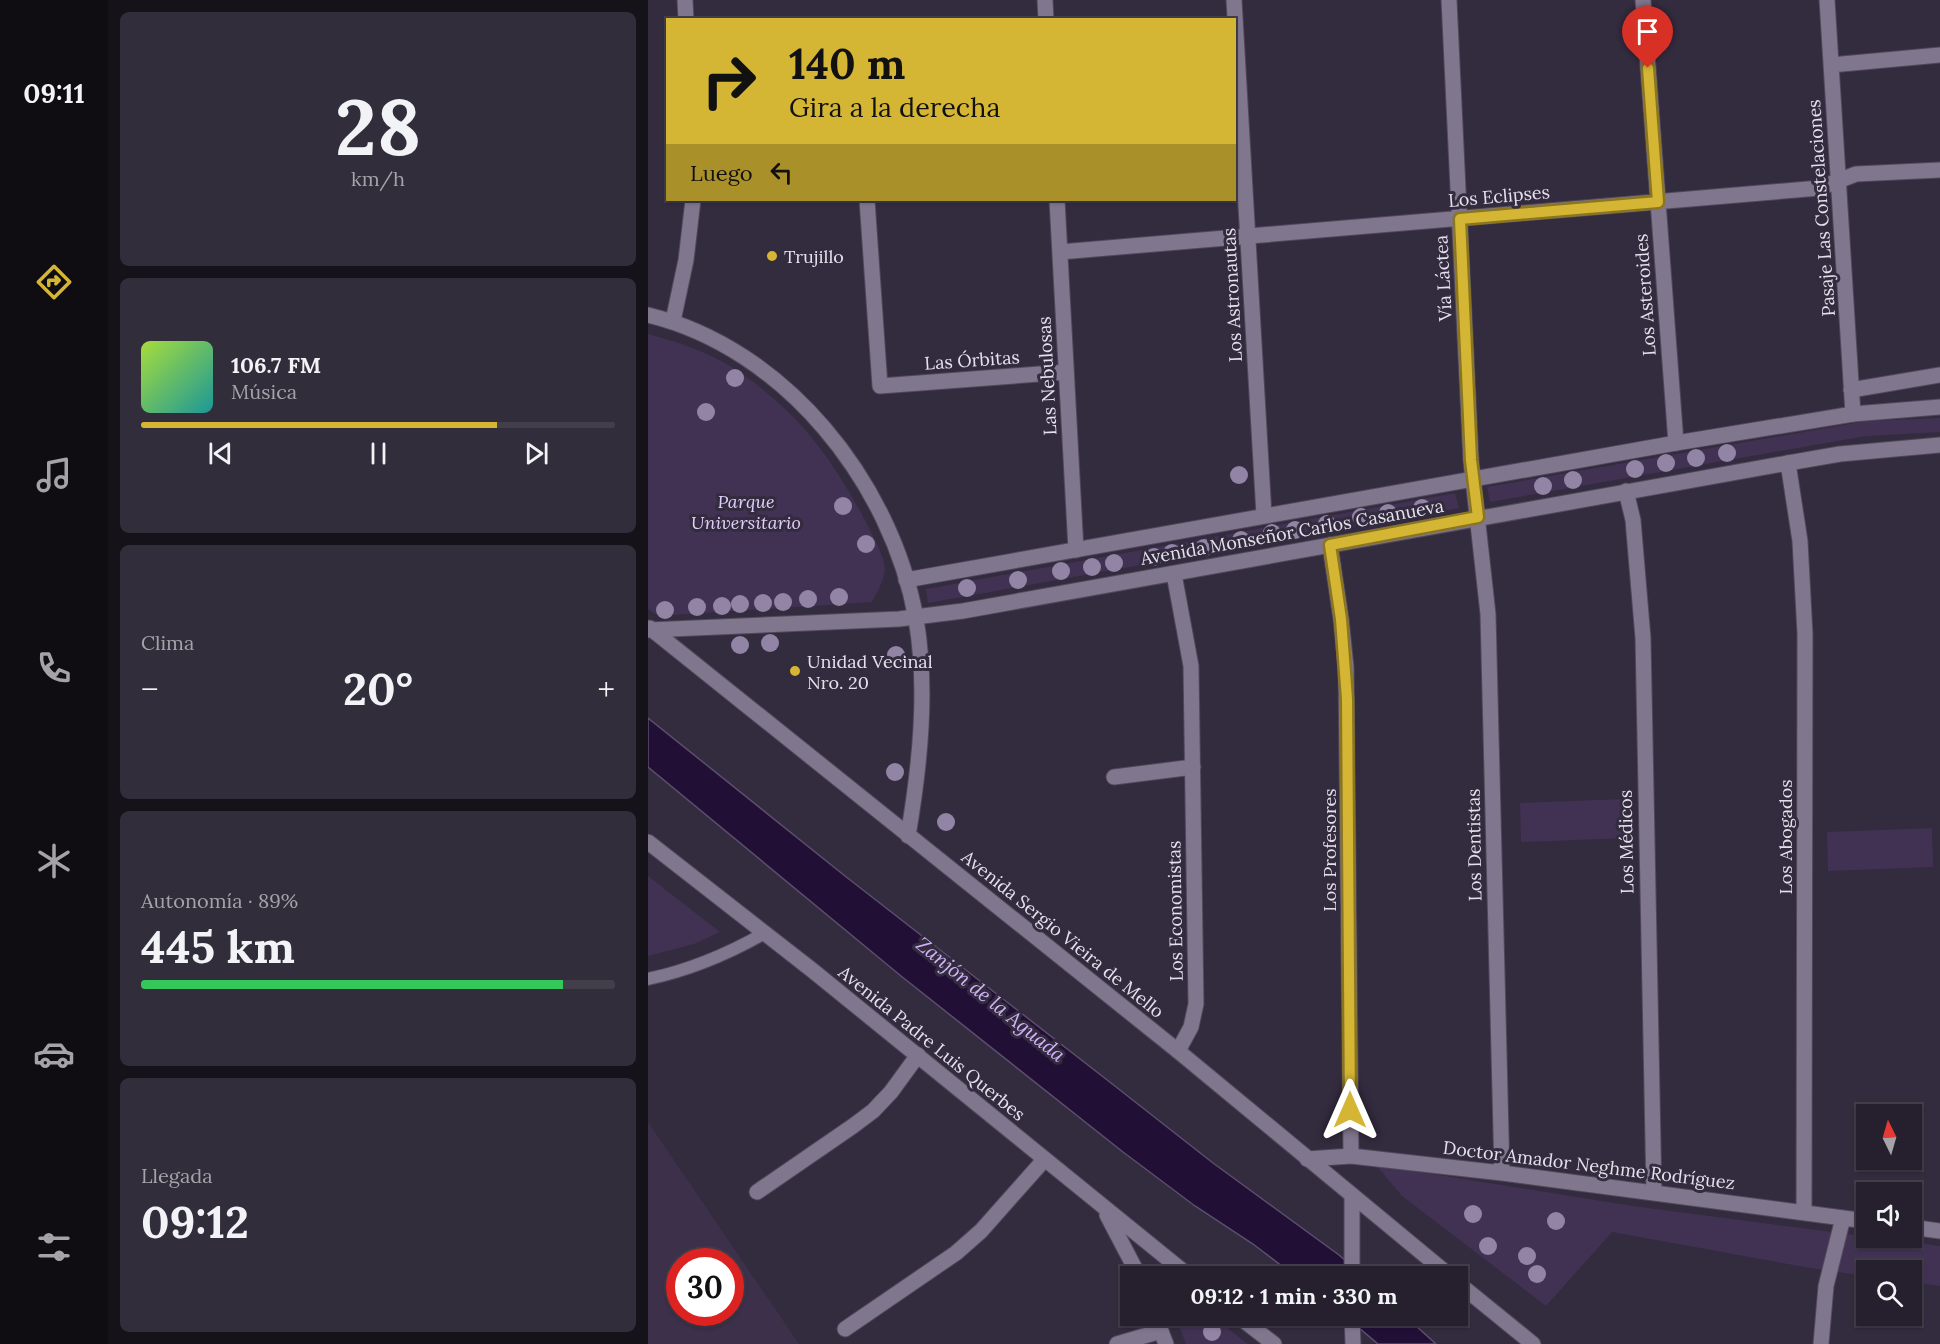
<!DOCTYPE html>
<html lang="es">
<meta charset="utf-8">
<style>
:root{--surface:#26202e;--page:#322d3a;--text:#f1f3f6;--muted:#a4a3aa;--line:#423e4a;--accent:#d5b534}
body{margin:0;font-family:Lora,serif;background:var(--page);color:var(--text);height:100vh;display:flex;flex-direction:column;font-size:22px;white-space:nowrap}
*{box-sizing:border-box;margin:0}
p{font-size:20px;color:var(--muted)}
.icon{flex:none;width:33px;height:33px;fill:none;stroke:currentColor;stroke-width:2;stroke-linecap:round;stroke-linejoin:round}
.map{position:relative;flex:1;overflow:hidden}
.side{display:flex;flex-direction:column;gap:12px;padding:12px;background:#151219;width:540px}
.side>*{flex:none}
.hud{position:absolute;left:18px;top:18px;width:570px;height:183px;border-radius:0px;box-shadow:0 2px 4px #0004,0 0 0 2px var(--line);background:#d5b534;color:#111;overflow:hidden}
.needle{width:39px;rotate:355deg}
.buttons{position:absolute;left:1208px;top:1104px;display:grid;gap:12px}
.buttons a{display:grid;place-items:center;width:66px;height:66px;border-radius:0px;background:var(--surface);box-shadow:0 2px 4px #0004,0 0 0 2px var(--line);font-size:30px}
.speed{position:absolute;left:18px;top:1248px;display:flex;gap:12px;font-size:30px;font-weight:700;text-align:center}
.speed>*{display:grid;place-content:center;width:78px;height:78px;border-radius:50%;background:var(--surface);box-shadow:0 2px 4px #0004,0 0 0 2px var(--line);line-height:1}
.speed .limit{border:9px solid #d22;background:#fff;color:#111}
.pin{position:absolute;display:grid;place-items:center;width:51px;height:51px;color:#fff;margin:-62px -26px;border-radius:50% 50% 50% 0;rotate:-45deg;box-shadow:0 0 6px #0007}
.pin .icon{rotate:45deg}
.me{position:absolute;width:66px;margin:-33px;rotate:0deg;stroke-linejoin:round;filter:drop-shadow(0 0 4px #0008)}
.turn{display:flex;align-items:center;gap:21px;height:126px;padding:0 24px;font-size:27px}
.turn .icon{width:78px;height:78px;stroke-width:2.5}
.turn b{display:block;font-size:42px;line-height:51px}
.then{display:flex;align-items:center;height:57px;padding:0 24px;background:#0003;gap:12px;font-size:22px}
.big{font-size:45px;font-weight:800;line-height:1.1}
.side .card{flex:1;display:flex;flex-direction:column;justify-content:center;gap:9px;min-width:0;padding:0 21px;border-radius:9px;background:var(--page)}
.side .dial{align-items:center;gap:0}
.dial b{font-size:78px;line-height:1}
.song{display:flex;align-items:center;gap:18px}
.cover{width:72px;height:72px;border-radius:9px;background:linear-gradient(135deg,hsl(80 70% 55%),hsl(180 70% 35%))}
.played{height:6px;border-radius:3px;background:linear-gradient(90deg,var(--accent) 75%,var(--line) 75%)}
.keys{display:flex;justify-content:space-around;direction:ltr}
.heat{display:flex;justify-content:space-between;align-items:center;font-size:33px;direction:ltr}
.charge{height:9px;border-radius:4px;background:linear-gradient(90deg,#34c759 89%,var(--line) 0)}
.trip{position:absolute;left:472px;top:1266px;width:348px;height:60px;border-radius:0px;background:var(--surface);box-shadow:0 2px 4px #0004,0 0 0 2px var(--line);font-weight:800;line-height:60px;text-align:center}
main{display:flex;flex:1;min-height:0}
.tab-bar{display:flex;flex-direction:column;width:108px;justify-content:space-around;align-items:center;background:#0f0d12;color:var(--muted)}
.tab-bar .icon{width:42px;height:42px}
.tab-bar .active{color:var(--accent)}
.tab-bar b{font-size:27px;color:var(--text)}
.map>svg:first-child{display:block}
</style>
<main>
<nav class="tab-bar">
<b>09:11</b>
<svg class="icon active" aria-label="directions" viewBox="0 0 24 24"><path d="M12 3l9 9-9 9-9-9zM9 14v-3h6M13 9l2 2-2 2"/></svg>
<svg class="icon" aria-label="music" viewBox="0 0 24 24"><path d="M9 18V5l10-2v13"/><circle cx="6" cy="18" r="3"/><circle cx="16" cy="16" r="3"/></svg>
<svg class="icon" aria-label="phone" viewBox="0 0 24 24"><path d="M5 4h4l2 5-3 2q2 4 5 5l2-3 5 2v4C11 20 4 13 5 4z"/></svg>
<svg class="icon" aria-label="climate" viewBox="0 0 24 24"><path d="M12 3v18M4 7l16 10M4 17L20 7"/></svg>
<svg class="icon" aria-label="car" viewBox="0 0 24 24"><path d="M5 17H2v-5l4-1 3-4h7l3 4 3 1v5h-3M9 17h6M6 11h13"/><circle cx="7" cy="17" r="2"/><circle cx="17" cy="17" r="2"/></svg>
<svg class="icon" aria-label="filters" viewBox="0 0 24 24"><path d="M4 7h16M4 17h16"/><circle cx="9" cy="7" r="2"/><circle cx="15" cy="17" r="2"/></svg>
</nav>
<section class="side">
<div class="card dial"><b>28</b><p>km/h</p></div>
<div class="card">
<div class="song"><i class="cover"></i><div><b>106.7 FM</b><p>Música</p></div></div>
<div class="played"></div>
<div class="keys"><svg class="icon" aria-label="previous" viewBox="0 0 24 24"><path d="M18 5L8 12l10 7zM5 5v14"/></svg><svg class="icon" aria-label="pause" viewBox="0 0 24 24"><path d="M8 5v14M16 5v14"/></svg><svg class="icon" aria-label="next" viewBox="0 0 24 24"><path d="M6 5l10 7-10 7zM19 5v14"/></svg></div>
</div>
<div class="card"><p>Clima</p>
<div class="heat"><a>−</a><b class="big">20°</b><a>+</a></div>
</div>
<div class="card"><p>Autonomía · 89%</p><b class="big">445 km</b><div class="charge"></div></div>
<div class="card"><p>Llegada</p><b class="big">09:12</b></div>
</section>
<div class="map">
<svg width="1292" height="1344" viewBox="0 0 1292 1344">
<rect width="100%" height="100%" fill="#332b3e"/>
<path fill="#3c304a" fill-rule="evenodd" d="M0 1122 151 1344H0ZM32 1262H82V1312H32Z"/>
<path fill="#413253" d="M0 334C29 342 59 351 85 368 150 410 185 459 220 526 225 536 237 558 237 569 236 581 229 592 224 602L10 616 0 609Z
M1292 418V432L1218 436 842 502 839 487 1219 421Z
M807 493 811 508 280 603 278 589Z
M977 799 978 838 873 842 872 803Z
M1284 828 1285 867 1180 871 1179 832Z
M0 876 72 932 46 944 0 956Z
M728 1165 985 1206 1292 1246V1286L1263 1282V1270H1218V1276L1162 1268 964 1232 898 1306 754 1196Z
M527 1316H564L600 1344H538Z"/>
<path fill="#220f36" stroke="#5d4e6d" stroke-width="1.5" d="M0 718 197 876 463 1083 565 1163 691 1255 715 1276H647L605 1244 547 1206 475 1152 253 976 0 767Z
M697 1316H757L788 1344H730Z"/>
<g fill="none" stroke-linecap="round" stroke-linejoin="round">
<g stroke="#504859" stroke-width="14">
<path id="service" d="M0 979C42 970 78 955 115 934"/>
</g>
<g stroke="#504859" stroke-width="17">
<path id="minor" d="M397 0 398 20
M586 0 616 515
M801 0 823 461 840 614 854 1173
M995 0 1028 443
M1179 0 1205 414
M1183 65 1292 55
M219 200 232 386 418 372
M409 200 428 550
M412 252 1172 188 1208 174 1292 170
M1203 390 1292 375
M1140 463 1152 541 1157 634 1156 1213
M978 491 985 520 995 638 1006 1193
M682 545 693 619 698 667 703 1156
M526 574 543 666 548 1004 543 1027 530 1051
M466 777 545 767
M659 1159 703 1156 854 1173 1218 1221
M109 1192 205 1126 225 1111 243 1092 270 1055
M1263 1227 1292 1231
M197 1329 308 1253 333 1231 396 1160
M469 1344 513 1331
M1173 1344 1178 1286 1195 1218"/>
</g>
<g stroke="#504859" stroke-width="17">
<path id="secondary" d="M37 0 38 20
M0 315C137 348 244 483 268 619 280 689 272 765 260 836
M25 321 38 260 45 200
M258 580 1028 443 1205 414 1292 407
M2 628 530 1051 802 1276
M0 630 251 619 315 611 1140 463 1192 454 1292 445
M0 842 164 970 541 1276
M704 1197V1276
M459 1215 491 1276
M810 1283 885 1344
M507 1316 518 1344
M590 1316 626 1344
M704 1316 705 1344"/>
</g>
<use href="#service" stroke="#80768d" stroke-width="12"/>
<use href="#minor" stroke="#80768d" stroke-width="15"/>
<use href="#secondary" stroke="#80768d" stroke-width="15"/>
</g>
<g fill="#9284a5">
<circle cx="87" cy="378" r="9"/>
<circle cx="58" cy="412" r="9"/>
<circle cx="1079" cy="453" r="9"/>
<circle cx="1048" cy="458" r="9"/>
<circle cx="1018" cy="463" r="9"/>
<circle cx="987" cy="469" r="9"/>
<circle cx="591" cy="475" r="9"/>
<circle cx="925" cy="480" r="9"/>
<circle cx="895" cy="486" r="9"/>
<circle cx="195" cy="506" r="9"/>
<circle cx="774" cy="508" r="9"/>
<circle cx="740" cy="513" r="9"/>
<circle cx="713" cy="517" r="9"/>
<circle cx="679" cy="524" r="9"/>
<circle cx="647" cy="530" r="9"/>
<circle cx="624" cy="533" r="9"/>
<circle cx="593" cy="540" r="9"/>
<circle cx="218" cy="544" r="9"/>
<circle cx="556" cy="548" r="9"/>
<circle cx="524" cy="553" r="9"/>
<circle cx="506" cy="557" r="9"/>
<circle cx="466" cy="563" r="9"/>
<circle cx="444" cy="567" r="9"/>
<circle cx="413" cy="571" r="9"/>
<circle cx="370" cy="580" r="9"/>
<circle cx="319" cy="588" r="9"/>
<circle cx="191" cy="597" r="9"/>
<circle cx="160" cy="599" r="9"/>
<circle cx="135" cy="602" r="9"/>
<circle cx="115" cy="603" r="9"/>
<circle cx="92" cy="604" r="9"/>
<circle cx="74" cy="606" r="9"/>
<circle cx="49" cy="607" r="9"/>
<circle cx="17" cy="610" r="9"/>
<circle cx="122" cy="643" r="9"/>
<circle cx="92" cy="645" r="9"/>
<circle cx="248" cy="655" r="9"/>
<circle cx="247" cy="772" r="9"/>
<circle cx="298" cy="822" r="9"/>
<circle cx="825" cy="1214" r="9"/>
<circle cx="908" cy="1221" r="9"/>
<circle cx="840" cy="1246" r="9"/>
<circle cx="879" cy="1256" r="9"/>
<circle cx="889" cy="1274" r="9"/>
<circle cx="564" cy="1332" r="9"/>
</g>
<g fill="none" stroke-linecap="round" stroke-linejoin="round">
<g stroke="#8a7622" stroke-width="15">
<path id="route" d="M702 1110 699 699 693 619 682 545 830 517 823 460 812 219 1010 202 1000 68"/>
</g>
<use href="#route" stroke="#d5b534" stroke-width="10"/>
</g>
<g fill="#d5b534" stroke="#332b3e" stroke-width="2">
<circle cx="124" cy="256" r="6"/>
<circle cx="147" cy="671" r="6"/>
</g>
<g text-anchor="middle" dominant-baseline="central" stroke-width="6" stroke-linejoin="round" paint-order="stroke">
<g font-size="18" fill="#e6e0ed" stroke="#332b3e">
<text transform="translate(851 196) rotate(-5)">Los Eclipses</text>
<text transform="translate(1173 208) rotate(-94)">Pasaje Las Constelaciones</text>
<text transform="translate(795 278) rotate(-93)">Vía Láctea</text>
<text transform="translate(584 295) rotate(-93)">Los Astronautas</text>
<text transform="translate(997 295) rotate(-94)">Los Asteroides</text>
<text transform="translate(324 360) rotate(-4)">Las Órbitas</text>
<text transform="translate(399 376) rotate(-93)">Las Nebulosas</text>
<text transform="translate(644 532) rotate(-10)">Avenida Monseñor Carlos Casanueva</text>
<text transform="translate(1137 837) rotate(-90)">Los Abogados</text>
<text transform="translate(978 842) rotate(-91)">Los Médicos</text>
<text transform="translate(826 845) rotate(-91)">Los Dentistas</text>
<text transform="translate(681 850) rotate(-90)">Los Profesores</text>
<text transform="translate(527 911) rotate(-91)">Los Economistas</text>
<text transform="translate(415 934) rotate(39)">Avenida Sergio Vieira de Mello</text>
<text transform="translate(284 1043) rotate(39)">Avenida Padre Luis Querbes</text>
<text transform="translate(941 1165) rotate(7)">Doctor Amador Neghme Rodríguez</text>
</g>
<g font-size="18" fill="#e6e0ed" stroke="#332b3e" text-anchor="start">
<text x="136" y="256">Trujillo</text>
<text x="159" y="661">Unidad Vecinal<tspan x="159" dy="21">Nro. 20</tspan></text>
</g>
<g font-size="18" font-style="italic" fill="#e0cdf9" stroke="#332b3e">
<text x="98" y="501">Parque<tspan x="98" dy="21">Universitario</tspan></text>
</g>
<g font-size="20" font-style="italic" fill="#d2b2fa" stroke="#332b3e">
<text transform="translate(343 999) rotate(39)">Zanjón de la Aguada</text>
</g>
</g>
</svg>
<div class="buttons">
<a><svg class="needle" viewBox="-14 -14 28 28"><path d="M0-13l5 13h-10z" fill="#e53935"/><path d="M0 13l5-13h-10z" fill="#a4a3aa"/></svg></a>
<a><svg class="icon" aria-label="sound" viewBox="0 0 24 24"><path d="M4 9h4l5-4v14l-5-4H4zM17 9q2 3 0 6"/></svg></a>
<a><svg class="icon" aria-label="search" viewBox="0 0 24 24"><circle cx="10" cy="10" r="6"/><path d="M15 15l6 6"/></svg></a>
</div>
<div class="speed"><div class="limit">30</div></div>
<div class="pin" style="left:1000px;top:68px;background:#d93025"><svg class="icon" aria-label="arrive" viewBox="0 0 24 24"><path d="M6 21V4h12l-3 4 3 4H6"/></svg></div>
<svg class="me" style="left:702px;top:1110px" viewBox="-20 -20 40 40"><path d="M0-17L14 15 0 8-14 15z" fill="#d5b534" stroke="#fff" stroke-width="4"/></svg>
<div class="trip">09:12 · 1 min · 330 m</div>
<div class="hud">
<div class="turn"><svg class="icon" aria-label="right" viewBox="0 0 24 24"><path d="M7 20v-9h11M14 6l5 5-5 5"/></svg><div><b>140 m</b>Gira a la derecha</div></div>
<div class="then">Luego<svg class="icon" aria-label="left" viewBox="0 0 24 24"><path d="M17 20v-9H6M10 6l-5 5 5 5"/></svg></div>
</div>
</div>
</main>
